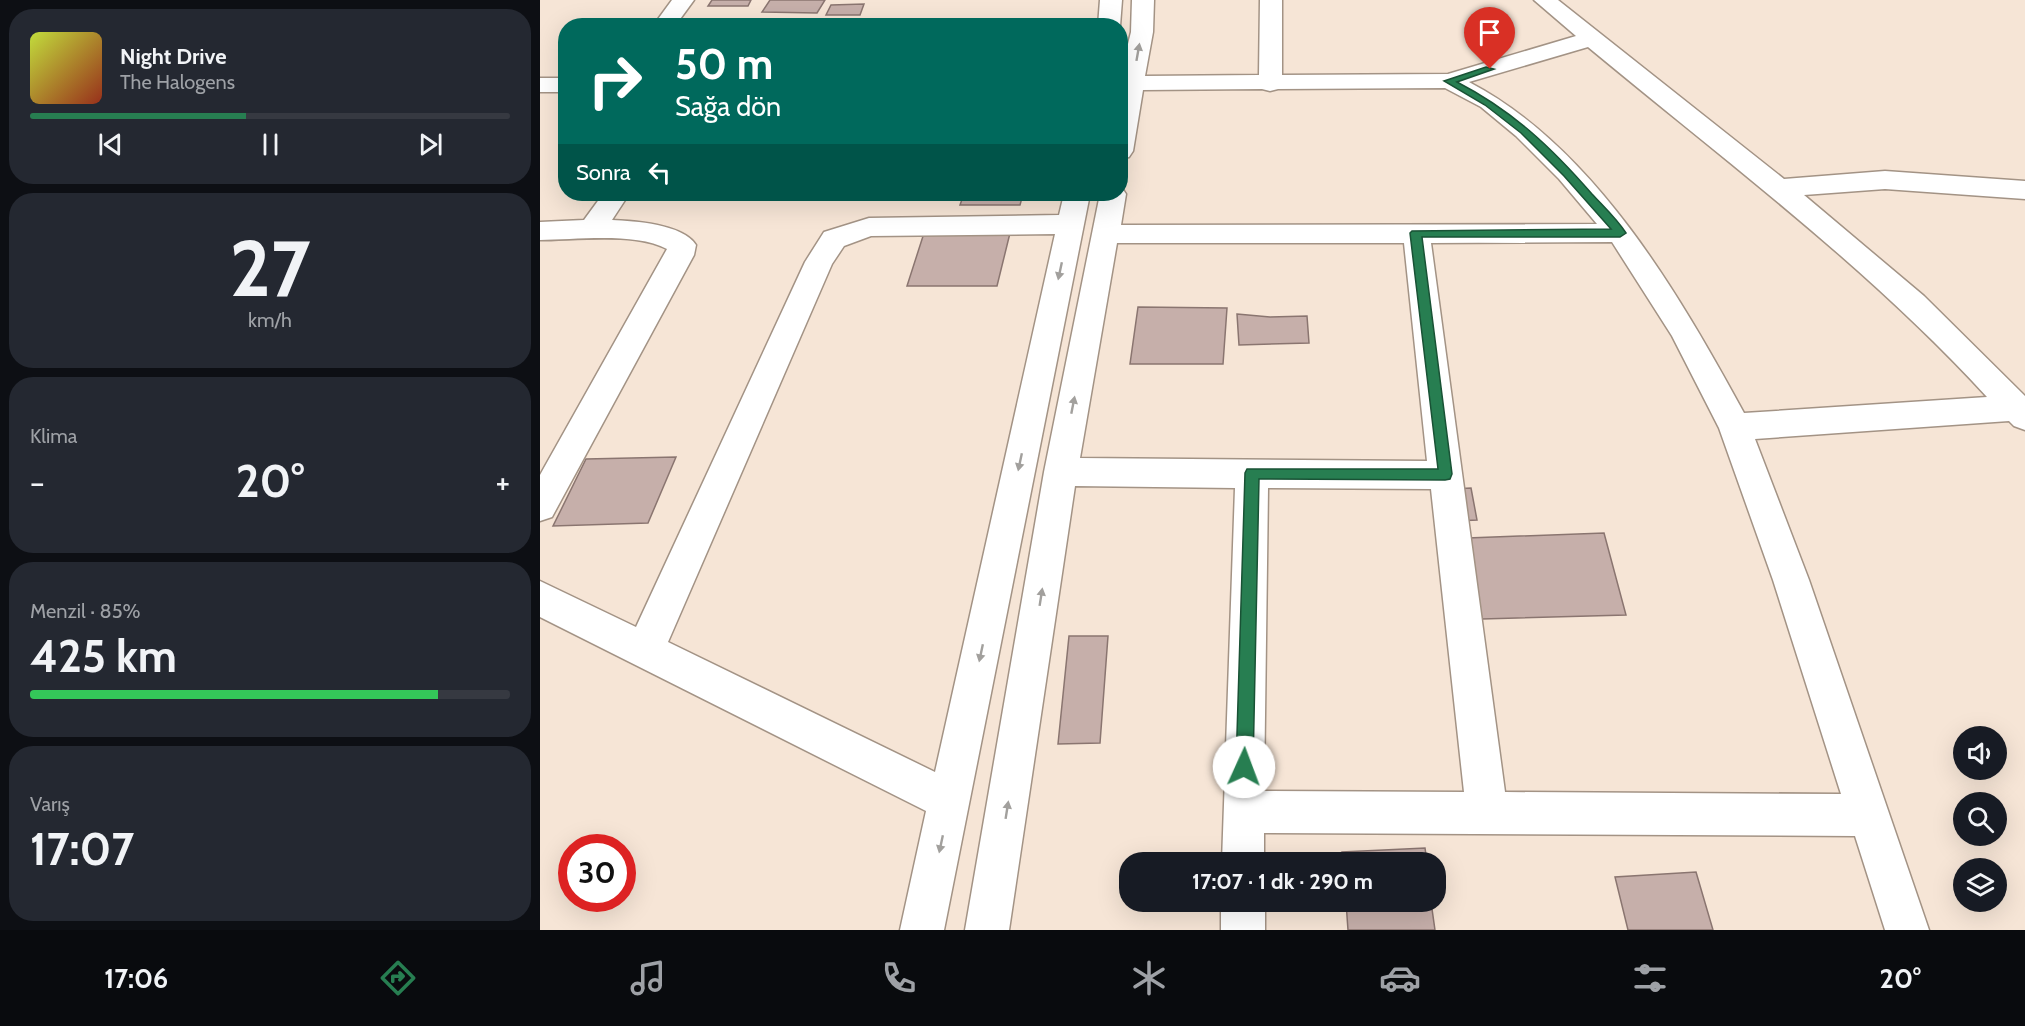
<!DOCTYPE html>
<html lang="tr">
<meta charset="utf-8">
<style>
:root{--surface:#171b24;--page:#242831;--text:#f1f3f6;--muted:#9ea1a6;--line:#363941;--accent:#277e51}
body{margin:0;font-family:Cabin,sans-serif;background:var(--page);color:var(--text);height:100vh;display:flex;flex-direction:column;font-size:22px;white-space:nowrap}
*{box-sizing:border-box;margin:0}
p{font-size:20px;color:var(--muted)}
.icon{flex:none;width:33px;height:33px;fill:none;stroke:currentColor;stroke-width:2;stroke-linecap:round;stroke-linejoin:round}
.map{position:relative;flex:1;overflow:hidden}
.drawer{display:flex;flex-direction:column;gap:9px;padding:9px;background:#0d0f14;width:540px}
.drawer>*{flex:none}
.banner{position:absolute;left:18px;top:18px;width:570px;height:183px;border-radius:24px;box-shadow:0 6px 24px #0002;background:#00695c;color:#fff;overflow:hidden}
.fabs{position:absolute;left:1413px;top:726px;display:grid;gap:12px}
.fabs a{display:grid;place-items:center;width:54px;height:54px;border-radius:50%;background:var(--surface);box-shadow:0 6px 24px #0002;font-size:30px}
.speed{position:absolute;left:18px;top:834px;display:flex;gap:12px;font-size:30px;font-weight:700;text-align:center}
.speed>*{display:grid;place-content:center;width:78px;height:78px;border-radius:50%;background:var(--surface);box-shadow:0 6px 24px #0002;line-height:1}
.speed .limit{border:9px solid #d22;background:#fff;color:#111}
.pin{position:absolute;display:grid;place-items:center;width:51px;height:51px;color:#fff;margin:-62px -26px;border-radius:50% 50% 50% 0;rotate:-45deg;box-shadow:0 0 6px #0007}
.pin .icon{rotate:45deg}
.me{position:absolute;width:66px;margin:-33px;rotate:2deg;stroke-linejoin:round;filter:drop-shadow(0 0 4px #0008)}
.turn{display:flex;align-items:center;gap:21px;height:126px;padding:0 18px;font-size:27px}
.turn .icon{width:78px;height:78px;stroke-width:2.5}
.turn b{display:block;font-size:42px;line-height:51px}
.then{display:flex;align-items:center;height:57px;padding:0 18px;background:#0003;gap:12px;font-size:22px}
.big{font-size:45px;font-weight:700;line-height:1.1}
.drawer .widget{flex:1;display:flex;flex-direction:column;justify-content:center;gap:9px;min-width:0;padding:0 21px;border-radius:24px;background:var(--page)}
.drawer .dial{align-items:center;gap:0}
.dial b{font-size:78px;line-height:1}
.song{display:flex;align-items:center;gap:18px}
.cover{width:72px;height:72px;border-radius:9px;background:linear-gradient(135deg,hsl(70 70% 55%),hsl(10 70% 35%))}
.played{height:6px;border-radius:3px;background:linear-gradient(90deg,var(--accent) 45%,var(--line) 45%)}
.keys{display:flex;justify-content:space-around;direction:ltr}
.heat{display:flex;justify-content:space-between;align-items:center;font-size:33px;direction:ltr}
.charge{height:9px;border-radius:4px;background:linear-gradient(90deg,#34c759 85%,var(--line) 0)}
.trip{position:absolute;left:579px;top:852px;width:327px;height:60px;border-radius:24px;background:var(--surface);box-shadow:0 6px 24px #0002;font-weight:700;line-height:60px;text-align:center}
.dock{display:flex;height:96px;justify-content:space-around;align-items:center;background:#090b0e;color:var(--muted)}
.dock .icon{width:42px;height:42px}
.dock .on{color:var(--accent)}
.dock b{font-size:27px;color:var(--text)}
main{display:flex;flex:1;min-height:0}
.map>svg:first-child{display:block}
</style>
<main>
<section class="drawer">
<div class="widget">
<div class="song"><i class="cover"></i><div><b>Night Drive</b><p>The Halogens</p></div></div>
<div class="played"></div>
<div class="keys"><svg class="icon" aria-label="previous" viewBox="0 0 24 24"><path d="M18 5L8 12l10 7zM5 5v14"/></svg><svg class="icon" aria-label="pause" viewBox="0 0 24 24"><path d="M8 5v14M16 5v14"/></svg><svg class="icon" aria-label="next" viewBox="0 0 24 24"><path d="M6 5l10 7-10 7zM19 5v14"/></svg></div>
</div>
<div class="widget dial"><b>27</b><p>km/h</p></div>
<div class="widget"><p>Klima</p>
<div class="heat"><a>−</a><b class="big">20°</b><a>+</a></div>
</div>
<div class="widget"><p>Menzil · 85%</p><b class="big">425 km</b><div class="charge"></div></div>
<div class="widget"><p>Varış</p><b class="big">17:07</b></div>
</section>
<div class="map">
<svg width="1485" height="930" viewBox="0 0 1485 930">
<rect width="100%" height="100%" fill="#f6e5d6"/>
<path fill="#c6afaa" stroke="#8a7570" stroke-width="1.5" d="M172 0H211L208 6H168Z
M230 0H285L277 13 222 12Z
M324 4 320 15H286L291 5Z
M424 194H483L480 205H420Z
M471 229 457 286H367L385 230Z
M598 307 687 308 683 364H590Z
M697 314 730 317 767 316 769 343 699 345Z
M136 457 108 523 13 526 46 459Z
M931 488 937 520 917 521 912 489Z
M1064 533 1086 615 942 619 928 538Z
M529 636H568L560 743 518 744Z
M885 848 887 862H803L802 852Z
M1156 872 1173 930H1088L1075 877Z
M806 902H891L895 930H808Z"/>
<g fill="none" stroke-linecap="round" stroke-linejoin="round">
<g stroke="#a39385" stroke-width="3">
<path id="minor" d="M132 0H154L135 26H113Z
M560 0H582L580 26H558Z
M592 0H614L613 32 605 76 719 75 720 0H742V75L908 74 1036 36 994 0H1018L1244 179 1345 171 1485 181V199L1345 189 1264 195 1384 296 1485 396V430L1474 426 1469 421 1215 439 1269 580 1389 930H1345L1315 836 724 833V862H682L695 488 535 486 469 930H425L504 472 560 194H580V187L582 188 586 194 581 225 1057 224 1019 179 976 136 941 107 905 88 738 89 730 91 722 89 603 90 593 151 589 157 580 159V76L591 32ZM1048 47C1184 160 1327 266 1447 397L1204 413C1139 294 1054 147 929 82ZM1072 242 1132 336 1179 428 1233 580 1301 794 965 792 891 243ZM577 243H864L887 461 540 458ZM728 488 891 489 924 792 724 791Z
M0 78H26V92H0Z
M63 194H89L72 220C95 221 143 224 156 245L154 255 12 517 0 521V475L127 249C95 232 36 240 0 240V222L44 220Z
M524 194H550L404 930H360L386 811 0 617V581L96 627 265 262 284 232 329 218 519 215ZM515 234 395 772 128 642 292 264 304 246 331 236Z
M681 902H725V930H681Z"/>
</g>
<use href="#minor" fill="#fff" fill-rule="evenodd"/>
</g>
<defs><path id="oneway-solid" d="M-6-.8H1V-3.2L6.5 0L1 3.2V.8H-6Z" transform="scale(1.5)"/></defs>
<g fill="#a2a09d">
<use href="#oneway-solid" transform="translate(598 52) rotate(-80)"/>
<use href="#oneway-solid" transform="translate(520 271) rotate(102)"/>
<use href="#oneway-solid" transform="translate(533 405) rotate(-79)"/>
<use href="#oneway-solid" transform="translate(480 462) rotate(102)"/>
<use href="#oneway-solid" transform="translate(501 597) rotate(-81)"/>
<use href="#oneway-solid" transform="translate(441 653) rotate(102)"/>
<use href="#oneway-solid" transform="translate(467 810) rotate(-81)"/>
<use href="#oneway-solid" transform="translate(401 844) rotate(102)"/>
</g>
<path fill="#277e51" stroke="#195235" stroke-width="1.5" d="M946 67 954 69 917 82C973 111 1011 147 1052 194 1064 207 1077 219 1086 233L1080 237H882L912 474 910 479 905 480 719 479 713 767 710 773 704 776 698 773 696 767 705 473 707 469H898L870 233 872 231 1071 229 1024 176 981 133 945 105 904 81Z"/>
</svg>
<div class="fabs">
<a><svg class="icon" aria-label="sound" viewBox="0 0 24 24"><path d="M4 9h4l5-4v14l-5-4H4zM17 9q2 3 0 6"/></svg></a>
<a><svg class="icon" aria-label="search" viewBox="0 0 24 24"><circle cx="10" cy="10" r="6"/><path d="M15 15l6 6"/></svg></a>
<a><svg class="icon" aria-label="layers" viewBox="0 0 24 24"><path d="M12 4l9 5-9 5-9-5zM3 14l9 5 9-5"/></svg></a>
</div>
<div class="speed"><div class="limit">30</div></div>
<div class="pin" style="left:950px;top:69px;background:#d93025"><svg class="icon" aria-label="arrive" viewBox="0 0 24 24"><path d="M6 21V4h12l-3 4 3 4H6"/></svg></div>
<svg class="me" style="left:704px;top:767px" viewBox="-20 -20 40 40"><circle r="19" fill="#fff"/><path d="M0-13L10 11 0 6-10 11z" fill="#277e51"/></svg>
<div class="trip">17:07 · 1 dk · 290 m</div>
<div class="banner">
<div class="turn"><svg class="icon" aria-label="right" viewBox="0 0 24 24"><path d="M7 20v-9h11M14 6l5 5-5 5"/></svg><div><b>50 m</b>Sağa dön</div></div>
<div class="then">Sonra<svg class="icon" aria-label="left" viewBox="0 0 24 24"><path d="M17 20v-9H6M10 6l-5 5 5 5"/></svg></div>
</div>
</div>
</main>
<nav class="dock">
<b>17:06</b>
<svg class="icon on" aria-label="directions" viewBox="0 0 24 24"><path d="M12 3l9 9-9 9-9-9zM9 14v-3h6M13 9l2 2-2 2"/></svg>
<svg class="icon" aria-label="music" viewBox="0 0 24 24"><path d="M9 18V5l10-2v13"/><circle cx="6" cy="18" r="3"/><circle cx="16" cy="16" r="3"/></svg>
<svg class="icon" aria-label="phone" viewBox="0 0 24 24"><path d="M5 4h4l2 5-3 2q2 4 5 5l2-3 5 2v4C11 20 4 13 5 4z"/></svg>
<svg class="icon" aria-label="climate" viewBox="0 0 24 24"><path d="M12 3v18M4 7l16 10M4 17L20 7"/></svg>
<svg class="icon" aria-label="car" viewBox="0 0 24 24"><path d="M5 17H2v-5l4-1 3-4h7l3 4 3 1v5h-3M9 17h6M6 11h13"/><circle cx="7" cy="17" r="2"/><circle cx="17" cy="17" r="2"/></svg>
<svg class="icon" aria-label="filters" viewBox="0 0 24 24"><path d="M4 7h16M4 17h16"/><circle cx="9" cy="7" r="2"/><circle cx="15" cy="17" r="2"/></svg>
<b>20°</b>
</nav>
